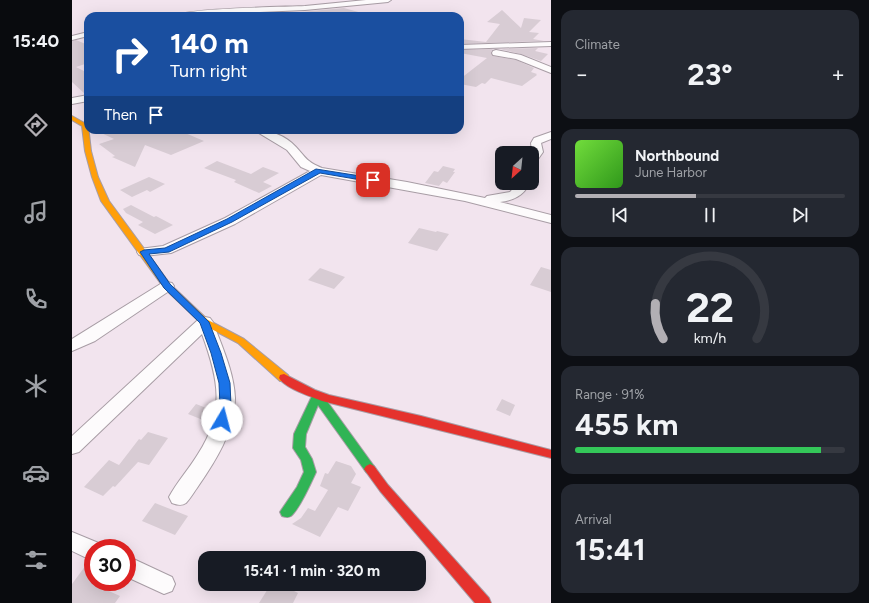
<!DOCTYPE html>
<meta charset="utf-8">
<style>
:root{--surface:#171b24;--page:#242831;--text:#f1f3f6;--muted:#9ea1a6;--line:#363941;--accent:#b2afb4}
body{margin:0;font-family:Figtree,sans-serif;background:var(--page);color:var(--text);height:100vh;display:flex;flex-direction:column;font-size:15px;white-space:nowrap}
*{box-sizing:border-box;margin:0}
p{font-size:13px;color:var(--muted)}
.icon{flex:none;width:22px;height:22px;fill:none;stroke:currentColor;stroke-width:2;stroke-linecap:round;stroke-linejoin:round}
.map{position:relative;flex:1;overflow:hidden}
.drawer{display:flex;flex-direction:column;gap:10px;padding:10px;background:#0d0f14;width:318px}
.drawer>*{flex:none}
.guide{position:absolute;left:12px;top:12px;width:380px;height:122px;border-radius:12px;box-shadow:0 4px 16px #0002;background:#1a4fa0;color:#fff;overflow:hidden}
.needle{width:26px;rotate:207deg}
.tools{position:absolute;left:423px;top:146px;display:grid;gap:8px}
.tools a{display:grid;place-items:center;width:44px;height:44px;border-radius:8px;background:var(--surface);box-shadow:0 4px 16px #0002;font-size:20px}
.speed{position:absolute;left:12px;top:539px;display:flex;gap:8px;font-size:20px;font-weight:700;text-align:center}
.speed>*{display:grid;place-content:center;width:52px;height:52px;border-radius:50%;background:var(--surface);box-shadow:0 4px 16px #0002;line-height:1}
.speed .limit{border:6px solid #d22;background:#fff;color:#111}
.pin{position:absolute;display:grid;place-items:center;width:34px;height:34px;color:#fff;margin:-17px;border-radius:8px;box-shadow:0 2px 6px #0006}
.me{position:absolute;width:44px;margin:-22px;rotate:8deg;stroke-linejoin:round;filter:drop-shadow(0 0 3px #0008)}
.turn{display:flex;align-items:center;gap:14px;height:84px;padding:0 20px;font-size:18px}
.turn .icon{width:52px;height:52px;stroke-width:2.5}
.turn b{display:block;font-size:28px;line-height:34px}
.then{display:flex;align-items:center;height:38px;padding:0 20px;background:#0003;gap:8px;font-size:15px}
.big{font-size:30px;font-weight:700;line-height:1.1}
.drawer .card{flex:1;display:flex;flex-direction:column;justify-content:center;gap:6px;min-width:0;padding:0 14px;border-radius:12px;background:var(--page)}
.drawer .dial{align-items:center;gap:0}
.dial svg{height:104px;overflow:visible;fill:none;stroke:var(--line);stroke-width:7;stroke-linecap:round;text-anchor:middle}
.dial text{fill:var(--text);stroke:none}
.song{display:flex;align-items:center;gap:12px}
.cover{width:48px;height:48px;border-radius:6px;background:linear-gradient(135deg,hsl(100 70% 55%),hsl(110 70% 35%))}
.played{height:4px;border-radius:2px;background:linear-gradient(90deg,var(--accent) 45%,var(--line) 45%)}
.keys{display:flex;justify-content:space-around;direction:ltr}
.heat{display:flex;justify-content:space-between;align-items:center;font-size:22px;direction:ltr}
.charge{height:6px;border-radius:3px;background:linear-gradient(90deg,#34c759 91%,var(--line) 0)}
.trip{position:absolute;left:126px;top:551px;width:228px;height:40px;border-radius:12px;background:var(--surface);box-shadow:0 4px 16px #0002;font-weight:700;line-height:40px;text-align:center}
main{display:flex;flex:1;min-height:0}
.tabs{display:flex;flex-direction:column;width:72px;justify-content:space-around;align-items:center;background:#090b0e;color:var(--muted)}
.tabs .icon{width:28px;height:28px}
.tabs .current{color:var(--accent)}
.tabs b{font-size:18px;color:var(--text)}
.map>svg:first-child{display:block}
</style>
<main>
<nav class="tabs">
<b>15:40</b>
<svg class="icon current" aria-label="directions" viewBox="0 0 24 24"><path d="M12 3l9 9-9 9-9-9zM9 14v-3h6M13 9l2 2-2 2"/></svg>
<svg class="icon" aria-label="music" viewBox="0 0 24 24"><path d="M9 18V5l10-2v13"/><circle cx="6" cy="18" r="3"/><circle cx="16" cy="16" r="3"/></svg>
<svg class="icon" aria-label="phone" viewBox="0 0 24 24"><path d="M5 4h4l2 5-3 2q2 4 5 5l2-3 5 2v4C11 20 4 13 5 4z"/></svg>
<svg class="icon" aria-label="climate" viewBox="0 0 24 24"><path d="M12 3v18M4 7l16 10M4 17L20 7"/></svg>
<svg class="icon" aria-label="car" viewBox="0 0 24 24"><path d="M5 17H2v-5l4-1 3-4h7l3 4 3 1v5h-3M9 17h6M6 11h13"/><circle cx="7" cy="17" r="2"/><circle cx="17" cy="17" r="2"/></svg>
<svg class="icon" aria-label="filters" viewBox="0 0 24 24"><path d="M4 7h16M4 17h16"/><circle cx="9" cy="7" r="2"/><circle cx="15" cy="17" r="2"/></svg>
</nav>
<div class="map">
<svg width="479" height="603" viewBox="0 0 479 603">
<rect width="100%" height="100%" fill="#f2e4ee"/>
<path fill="#d8ccd4" d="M272 8 290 13V16H220L228 12Z
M430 10 449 28 452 18 469 20 457 32 467 33 461 39 472 41 388 44V39L414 42 428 24 415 22Z
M4 40 16 45V63L4 67 16 73V94H13L0 82V41Z
M466 48 463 51 476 54 469 61 449 54 428 49Z
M421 49 419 52 421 56 444 60 462 68 459 72 465 74 464 75H465L450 86 419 78 413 84 410 83 404 87 388 84V79L415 58 388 53V50Z
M23 130H106L132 141 99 155 73 145 63 167 40 157 43 156 27 144 42 139Z
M145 161 179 174 191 167 207 173 191 182 200 186 187 193 162 182 164 180 132 168Z
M371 166 383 169 381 172H383L375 183 371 181 367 186 353 183 362 171 366 172Z
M77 177 93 184 78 192 75 190 60 197 48 190Z
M59 205 82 217 84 216 101 225 83 234 66 225 71 222 54 213 51 209Z
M347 228 364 232 365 231 377 234 365 251 336 243Z
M469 267 479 270V292L458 285Z
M248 268 273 277 262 289 236 280Z
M430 399 443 405 438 416 424 410Z
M124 404 142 411 141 415 136 422 116 414Z
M76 432 96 438 77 465 66 462 43 487 41 486 31 496 12 487 37 460 47 465 67 439 69 440Z
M264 461 279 466 284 474 279 483 289 487 276 511 266 507 248 537 220 524 229 518 236 508 243 511 256 490 248 486 253 473 256 474Z
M83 503 116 516 103 535 70 521Z
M14 565 21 568V582H32L28 587 48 596 43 603H0V584Z
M199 584H208L226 593 221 603H187Z"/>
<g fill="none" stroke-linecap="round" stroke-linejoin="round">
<g stroke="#a89da5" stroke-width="2">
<path id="street" d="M294 0H319L316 2 233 10 103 16C113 8 213 7 233 6 254 4 274 2 294 0Z
M16 32V36L0 40V36Z
M479 42V46L388 49V45Z
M424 50 449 55 479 67V73L444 59 421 55 420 53 421 51Z
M16 95V101L0 104V98Z
M182 130C197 130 213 135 224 147 234 158 235 162 250 168L335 182 413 198 415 196 438 192 446 183H458C451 196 442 200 428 202L479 215V223L393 201 249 175 163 224 99 253 72 256 67 255 65 252 67 249 91 246 153 218 238 171 229 167 215 150Z
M479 132V139L469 143 471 152 464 162 460 163V152L459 143 462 138Z
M95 282 100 283 102 286 100 289 23 341 0 351V339L90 283Z
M133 317 138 318 141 322C150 347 162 372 163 398 163 431 143 462 125 488 122 492 118 499 114 503 110 506 105 505 100 503L97 497C105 482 117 469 126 454 154 411 146 378 130 334L7 452 0 454V436L128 318Z
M0 532 29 544 30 548H21V561L0 551Z
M55 556 100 577 103 584 100 591 92 594 55 577Z"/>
</g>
<g stroke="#a89da5" stroke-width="2">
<path id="fast" d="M245 392 249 393 304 469 302 472 298 474 294 472 246 405 234 434 233 447 240 459 244 472C239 483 228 508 219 516 216 518 213 517 210 516L208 512 225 487 232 472 229 460 221 448 222 434 240 396 241 393Z"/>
</g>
<g stroke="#a89da5" stroke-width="2">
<path id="slow" d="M0 116 16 125 19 151 26 177 37 201 98 284 136 320 172 339 216 375 217 378 216 381H208L166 343 130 324 92 288 29 201 20 177 13 151 10 126 0 120Z"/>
</g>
<g stroke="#a89da5" stroke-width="2">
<path id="jam" d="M212 374 243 390 257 395 349 416 479 450V458L250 401C238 396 214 389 207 378L208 375Z
M298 464 302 466 316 485 417 598 419 603H403L308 491 292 469 294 466Z"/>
</g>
<use href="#street" fill="#fdfbfc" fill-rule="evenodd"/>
<use href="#fast" fill="#30b455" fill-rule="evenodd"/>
<use href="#slow" fill="#ff9f0a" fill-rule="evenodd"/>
<use href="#jam" fill="#e5322d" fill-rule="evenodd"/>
</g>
<path fill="#1a73e8" stroke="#114b97" d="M244 169 301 178 305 180 301 182 248 173 160 222 97 252 77 254 98 284 137 322 149 353 158 383 159 406 154 423 150 424 147 423 145 420 148 406 147 383 139 353 128 323 92 288 68 252 72 250 93 248 155 219Z"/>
</svg>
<div class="tools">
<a><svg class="needle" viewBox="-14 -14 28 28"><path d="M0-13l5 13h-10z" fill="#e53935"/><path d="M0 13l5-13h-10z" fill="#9ea1a6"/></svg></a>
</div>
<div class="speed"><div class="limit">30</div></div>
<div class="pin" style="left:301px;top:180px;background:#d93025"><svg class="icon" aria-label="arrive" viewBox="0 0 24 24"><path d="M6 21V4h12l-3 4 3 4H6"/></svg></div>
<svg class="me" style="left:150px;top:420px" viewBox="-20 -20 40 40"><circle r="19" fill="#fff"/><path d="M0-13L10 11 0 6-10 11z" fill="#1a73e8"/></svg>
<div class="trip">15:41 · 1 min · 320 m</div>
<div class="guide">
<div class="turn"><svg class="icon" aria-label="right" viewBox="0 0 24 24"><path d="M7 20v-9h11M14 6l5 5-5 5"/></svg><div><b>140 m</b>Turn right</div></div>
<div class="then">Then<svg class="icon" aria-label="arrive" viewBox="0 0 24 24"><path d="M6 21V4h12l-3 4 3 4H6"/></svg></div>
</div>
</div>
<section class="drawer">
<div class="card"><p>Climate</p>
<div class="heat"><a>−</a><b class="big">23°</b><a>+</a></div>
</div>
<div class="card">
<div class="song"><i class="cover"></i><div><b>Northbound</b><p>June Harbor</p></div></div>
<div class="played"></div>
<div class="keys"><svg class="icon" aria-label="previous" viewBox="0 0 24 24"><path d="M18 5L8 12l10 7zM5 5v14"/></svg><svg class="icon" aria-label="pause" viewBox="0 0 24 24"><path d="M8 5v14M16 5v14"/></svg><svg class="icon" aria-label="next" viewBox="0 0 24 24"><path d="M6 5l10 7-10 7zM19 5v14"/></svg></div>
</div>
<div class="card dial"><svg viewBox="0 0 100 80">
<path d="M14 69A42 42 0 1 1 86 69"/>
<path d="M14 69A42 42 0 0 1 8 42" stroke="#b2afb4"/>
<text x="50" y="56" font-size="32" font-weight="700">22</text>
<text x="50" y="72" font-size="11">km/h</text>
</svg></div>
<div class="card"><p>Range · 91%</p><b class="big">455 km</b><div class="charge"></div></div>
<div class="card"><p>Arrival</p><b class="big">15:41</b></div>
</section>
</main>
